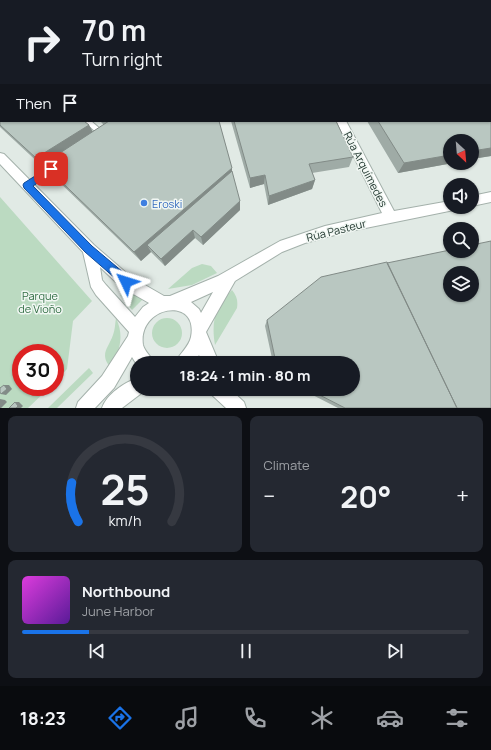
<!DOCTYPE html>
<meta charset="utf-8">
<style>
:root{--surface:#171b24;--page:#242831;--text:#f1f3f6;--muted:#9ea1a6;--line:#363941;--accent:#1a73e8}
body{margin:0;font-family:Manrope,sans-serif;background:var(--page);color:var(--text);height:100vh;display:flex;flex-direction:column;font-size:15px;white-space:nowrap}
*{box-sizing:border-box;margin:0}
p{font-size:13px;color:var(--muted)}
.icon{flex:none;width:22px;height:22px;fill:none;stroke:currentColor;stroke-width:2;stroke-linecap:round;stroke-linejoin:round}
.map{position:relative;height:408px;overflow:hidden}
.details{display:flex;flex-direction:column;gap:8px;padding:8px;background:#0d0f14;flex:1}
.details>*{flex:none}
.banner{position:absolute;left:0px;top:0px;width:491px;height:122px;box-shadow:0 1px 3px #0004;background:#171b24;color:var(--text);overflow:hidden}
.needle{width:26px;rotate:154deg}
.tools{position:absolute;left:443px;top:134px;display:grid;gap:8px}
.tools a{display:grid;place-items:center;width:36px;height:36px;border-radius:50%;background:var(--surface);box-shadow:0 1px 3px #0004;font-size:20px}
.speed{position:absolute;left:12px;top:344px;display:flex;gap:8px;font-size:20px;font-weight:700;text-align:center}
.speed>*{display:grid;place-content:center;width:52px;height:52px;border-radius:50%;background:var(--surface);box-shadow:0 1px 3px #0004;line-height:1}
.speed .limit{border:6px solid #d22;background:#fff;color:#111}
.pin{position:absolute;display:grid;place-items:center;width:34px;height:34px;color:#fff;margin:-17px;border-radius:8px;box-shadow:0 2px 6px #0006}
.me{position:absolute;width:44px;margin:-22px;rotate:311deg;stroke-linejoin:round;filter:drop-shadow(0 0 3px #0008)}
.turn{display:flex;align-items:center;gap:14px;height:84px;padding:0 16px;font-size:18px}
.turn .icon{width:52px;height:52px;stroke-width:2.5}
.turn b{display:block;font-size:28px;line-height:34px}
.then{display:flex;align-items:center;height:38px;padding:0 16px;background:#0003;gap:8px;font-size:15px}
.big{font-size:30px;font-weight:700;line-height:1.1}
.details .widget{flex:1;display:flex;flex-direction:column;justify-content:center;gap:6px;min-width:0;padding:0 14px;border-radius:8px;background:var(--page)}
.details .dial{align-items:center;gap:0}
.dial svg{height:104px;overflow:visible;fill:none;stroke:var(--line);stroke-width:7;stroke-linecap:round;text-anchor:middle}
.dial text{fill:var(--text);stroke:none}
.song{display:flex;align-items:center;gap:12px}
.cover{width:48px;height:48px;border-radius:6px;background:linear-gradient(135deg,hsl(300 70% 55%),hsl(270 70% 35%))}
.played{height:4px;border-radius:2px;background:linear-gradient(90deg,var(--accent) 15%,var(--line) 15%)}
.keys{display:flex;justify-content:space-around;direction:ltr}
.heat{display:flex;justify-content:space-between;align-items:center;font-size:22px;direction:ltr}
.details .tiles{flex:1;display:grid;gap:8px;grid-template-columns:1fr 1fr}
.widget:last-child{grid-column:span 2}
.trip{position:absolute;left:130px;top:356px;width:230px;height:40px;border-radius:20px;background:var(--surface);box-shadow:0 1px 3px #0004;font-weight:700;line-height:40px;text-align:center}
.tab-bar{display:flex;height:64px;justify-content:space-around;align-items:center;background:#090b0e;color:var(--muted)}
.tab-bar .icon{width:28px;height:28px}
.tab-bar .active{color:var(--accent)}
.tab-bar b{font-size:18px;color:var(--text)}
.map>svg:first-child{display:block}
</style>
<div class="map">
<svg width="491" height="408" viewBox="0 0 491 408">
<rect width="100%" height="100%" fill="#e1eae5"/>
<path fill="#bbdac1" d="M0 197 92 301 73 321 67 369 55 382V353H21V387H50L28 408H0Z
M202 264 211 266 217 273 192 285 168 289 192 268Z
M125 290 143 299 132 310 120 295Z
M232 290C237 296 238 301 237 308L215 345C211 322 215 306 232 290Z
M116 318C125 337 119 351 111 368 99 354 108 349 113 335 115 330 115 324 116 318Z
M152 333a15 15 0 1 1 30 0a15 15 0 1 1-30 0Z
M89 368 93 373 57 408H48Z"/>
<g fill="none" stroke-linecap="round" stroke-linejoin="round">
<g stroke="#a4b1ab" stroke-width="2">
<path id="lane" d="M84 121H91L105 133 106 135 105 137H101Z
M57 163 59 164 60 166 59 168 29 187H25L24 185 25 183Z"/>
</g>
<g stroke="#a4b1ab" stroke-width="2">
<path id="street" d="M0 0H8L1 1V3Z
M274 0H282L283 1H275Z
M395 0H403L404 1H396Z
M490 98H491V106H490Z
M336 121H346L394 211 450 201V207H456L454 210 346 232 305 243 282 252 235 281 206 332 219 363H203L199 355 193 363H175C179 354 189 347 191 337 199 295 137 306 143 345 145 352 151 356 154 363H137V365L132 357 114 388 95 408H76L78 402 102 376 128 336 129 332 96 295 91 287 83 252 0 164V153L4 154 94 245 131 277 164 296H170L218 276 280 241 325 226 382 213ZM100 267 121 287 149 303 143 307 135 317 106 285 102 280ZM213 292 201 313 199 309 191 302Z
M491 192V202L472 206V196Z
M137 378V389H144L143 392 122 408H102C107 394 124 383 137 378Z
M210 389H230L244 402 246 408H226L212 395Z"/>
</g>
<use href="#lane" fill="#fff" fill-rule="evenodd"/>
<use href="#street" fill="#fff" fill-rule="evenodd"/>
</g>
<path fill="#9faba6" d="M297 0H398L399 1H297Z
M421 0H491V73L490 72V1H422Z
M1 4V34L0 33V5Z
M0 38 1 121 89 125 93 132 104 125 100 121H219L232 171 240 210 203 245 195 238 165 266 151 252 141 261 53 176 46 167 44 168 0 127Z
M231 121H336L353 157 349 167 312 173 315 180 312 189 268 205 264 184 250 188Z
M367 121H490L491 156 472 159V141L450 163H453L398 173Z
M387 263 491 408H338L301 389H353V363H273L265 326 267 320Z"/>
<path fill="#828b87" d="M89 125 95 136 43 164 46 167 44 168 36 158Z
M491 148V156L472 159V151Z
M450 155V163H453L398 173 404 163Z
M232 168V180L147 245 151 252 141 261 134 252Z
M265 175 264 184 250 188V178Z
M315 180 312 189 268 205 269 196Z
M240 201V210L203 245 201 237Z
M193 230 195 238 165 266 161 259Z
M4 385H9L12 389 6 395 1 394Z
M0 399 5 400 7 402 1 408H0Z
M15 402H19L23 406 21 408H16Z"/>
<path fill="#b9c7c1" stroke="#828b87" fill-rule="evenodd" d="M12 0H268L269 1H9Z
M305 0H398L399 1H305Z
M441 0H491V12H490V1H442Z
M1 4V28L0 27V5Z
M490 15H491V54L490 53Z
M0 38H1V121H84L89 125 36 158 0 125Z
M490 103 491 104V148L472 151V141H450V155L404 163 378 121H490Z
M109 121H219L232 168 134 252 43 164Z
M234 121H336L353 157 309 164 315 180 269 196 265 175 250 178Z
M232 171 240 201 201 237 193 230 161 259 147 245Z
M491 241V408H457L387 263 450 250V251H472V245ZM450 273H472V295H450Z
M387 262 457 408H345L308 389H353V363H276L267 320 321 277Z
M4 385 7 389 1 394 0 392V388Z
M15 402 18 406 16 408H9Z"/>
<path fill="#1a73e8" stroke="#114b97" d="M51 166 55 169 54 172 33 186 92 246 130 278 132 282 130 285 126 287 123 285 85 252 24 188 23 185 24 183Z"/>
<circle fill="#3f7fe0" stroke="#f1f7f3" stroke-width="1.5" cx="144" cy="203" r="4"/>
<g text-anchor="middle" dominant-baseline="central" stroke-width="3" stroke-linejoin="round" paint-order="stroke">
<g font-size="11" fill="#233931" stroke="#f1f7f3">
<text transform="translate(366 169) rotate(63)">Rúa Arquímedes</text>
<text transform="translate(336 230) rotate(-14)">Rúa Pasteur</text>
</g>
<g font-size="11" fill="#366cbe" stroke="#f1f7f3" text-anchor="start">
<text x="152" y="203">Eroski</text>
</g>
<g font-size="11" fill="#306d43" stroke="#f1f7f3">
<text x="40" y="295">Parque<tspan x="40" dy="13">de Vioño</tspan></text>
</g>
</g>
</svg>
<div class="tools">
<a><svg class="needle" viewBox="-14 -14 28 28"><path d="M0-13l5 13h-10z" fill="#e53935"/><path d="M0 13l5-13h-10z" fill="#9ea1a6"/></svg></a>
<a><svg class="icon" aria-label="sound" viewBox="0 0 24 24"><path d="M4 9h4l5-4v14l-5-4H4zM17 9q2 3 0 6"/></svg></a>
<a><svg class="icon" aria-label="search" viewBox="0 0 24 24"><circle cx="10" cy="10" r="6"/><path d="M15 15l6 6"/></svg></a>
<a><svg class="icon" aria-label="layers" viewBox="0 0 24 24"><path d="M12 4l9 5-9 5-9-5zM3 14l9 5 9-5"/></svg></a>
</div>
<div class="speed"><div class="limit">30</div></div>
<div class="pin" style="left:51px;top:169px;background:#d93025"><svg class="icon" aria-label="arrive" viewBox="0 0 24 24"><path d="M6 21V4h12l-3 4 3 4H6"/></svg></div>
<svg class="me" style="left:126px;top:282px" viewBox="-20 -20 40 40"><path d="M0-17L14 15 0 8-14 15z" fill="#1a73e8" stroke="#fff" stroke-width="4"/></svg>
<div class="trip">18:24 · 1 min · 80 m</div>
<div class="banner">
<div class="turn"><svg class="icon" aria-label="right" viewBox="0 0 24 24"><path d="M7 20v-9h11M14 6l5 5-5 5"/></svg><div><b>70 m</b>Turn right</div></div>
<div class="then">Then<svg class="icon" aria-label="arrive" viewBox="0 0 24 24"><path d="M6 21V4h12l-3 4 3 4H6"/></svg></div>
</div>
</div>
<section class="details">
<div class="tiles">
<div class="widget dial"><svg viewBox="0 0 100 80">
<path d="M14 69A42 42 0 1 1 86 69"/>
<path d="M14 69A42 42 0 0 1 9 39" stroke="#1a73e8"/>
<text x="50" y="56" font-size="32" font-weight="700">25</text>
<text x="50" y="72" font-size="11">km/h</text>
</svg></div>
<div class="widget"><p>Climate</p>
<div class="heat"><a>−</a><b class="big">20°</b><a>+</a></div>
</div>
<div class="widget">
<div class="song"><i class="cover"></i><div><b>Northbound</b><p>June Harbor</p></div></div>
<div class="played"></div>
<div class="keys"><svg class="icon" aria-label="previous" viewBox="0 0 24 24"><path d="M18 5L8 12l10 7zM5 5v14"/></svg><svg class="icon" aria-label="pause" viewBox="0 0 24 24"><path d="M8 5v14M16 5v14"/></svg><svg class="icon" aria-label="next" viewBox="0 0 24 24"><path d="M6 5l10 7-10 7zM19 5v14"/></svg></div>
</div>
</div>
</section>
<nav class="tab-bar">
<b>18:23</b>
<svg class="icon active" aria-label="directions" viewBox="0 0 24 24"><path d="M12 3l9 9-9 9-9-9zM9 14v-3h6M13 9l2 2-2 2"/></svg>
<svg class="icon" aria-label="music" viewBox="0 0 24 24"><path d="M9 18V5l10-2v13"/><circle cx="6" cy="18" r="3"/><circle cx="16" cy="16" r="3"/></svg>
<svg class="icon" aria-label="phone" viewBox="0 0 24 24"><path d="M5 4h4l2 5-3 2q2 4 5 5l2-3 5 2v4C11 20 4 13 5 4z"/></svg>
<svg class="icon" aria-label="climate" viewBox="0 0 24 24"><path d="M12 3v18M4 7l16 10M4 17L20 7"/></svg>
<svg class="icon" aria-label="car" viewBox="0 0 24 24"><path d="M5 17H2v-5l4-1 3-4h7l3 4 3 1v5h-3M9 17h6M6 11h13"/><circle cx="7" cy="17" r="2"/><circle cx="17" cy="17" r="2"/></svg>
<svg class="icon" aria-label="filters" viewBox="0 0 24 24"><path d="M4 7h16M4 17h16"/><circle cx="9" cy="7" r="2"/><circle cx="15" cy="17" r="2"/></svg>
</nav>
